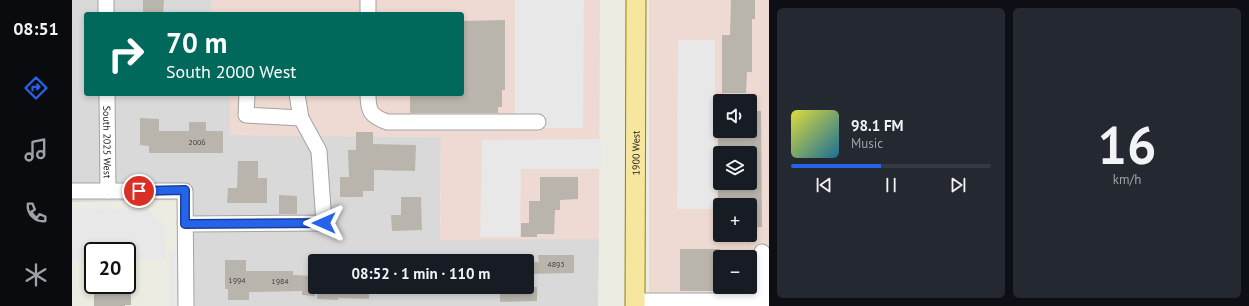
<!DOCTYPE html>
<meta charset="utf-8">
<style>
:root{--surface:#171b24;--page:#242831;--text:#f1f3f6;--muted:#9ea1a6;--line:#363941;--accent:#2563eb}
body{margin:0;font-family:"PT Sans",sans-serif;background:var(--page);color:var(--text);height:100vh;display:flex;flex-direction:column;font-size:15px;white-space:nowrap}
*{box-sizing:border-box;margin:0}
p{font-size:13px;color:var(--muted)}
.icon{flex:none;width:22px;height:22px;fill:none;stroke:currentColor;stroke-width:2;stroke-linecap:round;stroke-linejoin:round}
.map{position:relative;flex:1;overflow:hidden}
.details{display:flex;flex-direction:column;gap:8px;padding:8px;background:#0d0f14;width:480px}
.details>*{flex:none}
.hud{position:absolute;left:12px;top:12px;width:380px;height:84px;border-radius:4px;box-shadow:0 2px 6px #0003;background:#00695c;color:#fff;overflow:hidden}
.buttons{position:absolute;left:641px;top:94px;display:grid;gap:8px}
.buttons a{display:grid;place-items:center;width:44px;height:44px;border-radius:4px;background:var(--surface);box-shadow:0 2px 6px #0003;font-size:20px}
.speed{position:absolute;left:12px;top:242px;display:flex;gap:8px;font-size:20px;font-weight:700;text-align:center}
.speed>*{display:grid;place-content:center;width:52px;height:52px;border-radius:50%;background:var(--surface);box-shadow:0 2px 6px #0003;line-height:1}
.speed .limit{border:2px solid #111;border-radius:6px;background:#fff;color:#111}
.pin{position:absolute;display:grid;place-items:center;width:34px;height:34px;color:#fff;margin:-17px;border:2px solid #fff;border-radius:50%;box-shadow:0 1px 4px #0007}
.me{position:absolute;width:44px;margin:-22px;rotate:270deg;stroke-linejoin:round;filter:drop-shadow(0 0 3px #0008)}
.turn{display:flex;align-items:center;gap:14px;height:84px;padding:0 16px;font-size:18px}
.turn .icon{width:52px;height:52px;stroke-width:2.5}
.turn b{display:block;font-size:28px;line-height:34px}
.details .tile{flex:1;display:flex;flex-direction:column;justify-content:center;gap:6px;min-width:0;padding:0 14px;border-radius:6px;background:var(--page)}
.details .dial{align-items:center;gap:0}
.dial b{font-size:52px;line-height:1}
.song{display:flex;align-items:center;gap:12px}
.cover{width:48px;height:48px;border-radius:6px;background:linear-gradient(135deg,hsl(60 70% 55%),hsl(200 70% 35%))}
.played{height:4px;border-radius:2px;background:linear-gradient(90deg,var(--accent) 45%,var(--line) 45%)}
.keys{display:flex;justify-content:space-around;direction:ltr}
.details .tiles{flex:1;display:grid;gap:8px;grid-template-columns:repeat(2,1fr)}
.trip{position:absolute;left:236px;top:254px;width:226px;height:40px;border-radius:4px;background:var(--surface);box-shadow:0 2px 6px #0003;font-weight:700;line-height:40px;text-align:center}
main{display:flex;flex:1;min-height:0}
.dock{display:flex;flex-direction:column;width:72px;justify-content:space-around;align-items:center;background:#090b0e;color:var(--muted)}
.dock .icon{width:28px;height:28px}
.dock .active{color:var(--accent)}
.dock b{font-size:18px;color:var(--text)}
.map>svg:first-child{display:block}
</style>
<main>
<nav class="dock">
<b>08:51</b>
<svg class="icon active" aria-label="directions" viewBox="0 0 24 24"><path d="M12 3l9 9-9 9-9-9zM9 14v-3h6M13 9l2 2-2 2"/></svg>
<svg class="icon" aria-label="music" viewBox="0 0 24 24"><path d="M9 18V5l10-2v13"/><circle cx="6" cy="18" r="3"/><circle cx="16" cy="16" r="3"/></svg>
<svg class="icon" aria-label="phone" viewBox="0 0 24 24"><path d="M5 4h4l2 5-3 2q2 4 5 5l2-3 5 2v4C11 20 4 13 5 4z"/></svg>
<svg class="icon" aria-label="climate" viewBox="0 0 24 24"><path d="M12 3v18M4 7l16 10M4 17L20 7"/></svg>
</nav>
<div class="map">
<svg width="697" height="306" viewBox="0 0 697 306">
<rect width="100%" height="100%" fill="#edece2"/>
<path fill="#dad9d9" fill-rule="evenodd" d="M0 0H139V14H14V94H158V135L369 137 368 239H527L526 306H118L116 200 0 202ZM243 261H455V287H243Z"/>
<path fill="#eedad2" fill-rule="evenodd" d="M139 0H528L527 239 368 240 369 137 158 135V94H390V14H139Z
M577 0H697V306H577ZM648 101H678V131H648ZM648 153H678V183H648ZM648 205H678V235H648ZM648 257H678V287H648Z"/>
<path fill="#e8e8e8" d="M443 0H512L511 128H443Z
M606 40H643V209H605Z
M529 139V169H449L448 237H408L410 140Z
M0 208 75 209 93 226 94 260H55V251H21V261H0Z
M97 250H111L110 306H97Z"/>
<path fill="#b9b5ac" d="M71 0H92L91 14H71Z
M659 0H683V19H680V72H675L674 93H650V35H658Z
M433 20V90H430V107H426V113H338V94H390V21Z
M678 111H689L690 227H678V205H646V183H678V153H646V131H678Z
M68 118 87 119V131H117V122H134V131H151V153H77V146L68 145Z
M284 132H301V144L344 145 343 171 302 170V191H291V197H268V177H277L276 150H284Z
M166 161H186V178H195V203H155L156 188H165Z
M468 177H506V199L488 200V210H483L482 234H465V237H449V223H457V201H468Z
M207 195 225 196V214H207Z
M329 197H349L350 230 320 231 319 215H329Z
M608 249H648V291H608Z
M466 255H502V273L455 274V262H467Z
M153 260H174V271H221V275L243 276V296L230 295V291L177 292V300H156V289H153Z
M22 286H47V288L59 289V305H53V306H22Z
M246 287H297V299L266 298V300L245 299Z
M440 287H465V301L428 302V290H440Z"/>
<g fill="none" stroke-linecap="round" stroke-linejoin="round">
<g stroke="#a3a3a3" stroke-width="17">
<g id="minor">
<path d="M34 0V14"/>
<path d="M296 0V14"/>
<path id="s1" d="M35 94 36 191"/>
<path d="M175 94 174 115 229 118"/>
<path d="M296 94C296 112 299 116 315 122H466"/>
<path d="M0 191H113L114 306"/>
<path d="M113 224 252 223 247 151 229 118 225 94"/>
<path d="M563 301H691L690 252"/>
</g>
</g>
<g stroke="#8e8206" stroke-width="21">
<g id="major">
<path id="s2" d="M563 306 564 0"/>
</g>
</g>
<use href="#minor" stroke="#fff" stroke-width="15"/>
<use href="#major" stroke="#f7e69d" stroke-width="19"/>
</g>
<g fill="none" stroke-linecap="round" stroke-linejoin="round">
<g stroke="#184099" stroke-width="10">
<path id="route" d="M67 191 113 190V224L252 223"/>
</g>
<use href="#route" stroke="#2563eb" stroke-width="7"/>
</g>
<g text-anchor="middle" dominant-baseline="central" stroke-width="3.5" stroke-linejoin="round" paint-order="stroke">
<g font-size="8" fill="#434240">
<text x="125" y="142">2006</text>
<text x="484" y="264">4893</text>
<text x="165" y="280">1994</text>
<text x="208" y="281">1984</text>
</g>
<g font-size="10" fill="#1c1c1c" stroke="#fff">
<text stroke="none"><textPath href="#s1" startOffset="48">South 2025 West</textPath></text>
<text stroke="none"><textPath href="#s2" startOffset="153">1900 West</textPath></text>
</g>
</g>
</svg>
<div class="buttons">
<a><svg class="icon" aria-label="sound" viewBox="0 0 24 24"><path d="M4 9h4l5-4v14l-5-4H4zM17 9q2 3 0 6"/></svg></a>
<a><svg class="icon" aria-label="layers" viewBox="0 0 24 24"><path d="M12 4l9 5-9 5-9-5zM3 14l9 5 9-5"/></svg></a>
<a>+</a>
<a>−</a>
</div>
<div class="speed"><div class="limit">20</div></div>
<div class="pin" style="left:67px;top:191px;background:#d93025"><svg class="icon" aria-label="arrive" viewBox="0 0 24 24"><path d="M6 21V4h12l-3 4 3 4H6"/></svg></div>
<svg class="me" style="left:252px;top:223px" viewBox="-20 -20 40 40"><path d="M0-17L14 15 0 8-14 15z" fill="#2563eb" stroke="#fff" stroke-width="4"/></svg>
<div class="trip">08:52 · 1 min · 110 m</div>
<div class="hud">
<div class="turn"><svg class="icon" aria-label="right" viewBox="0 0 24 24"><path d="M7 20v-9h11M14 6l5 5-5 5"/></svg><div><b>70 m</b>South 2000 West</div></div>
</div>
</div>
<section class="details">
<div class="tiles">
<div class="tile">
<div class="song"><i class="cover"></i><div><b>98.1 FM</b><p>Music</p></div></div>
<div class="played"></div>
<div class="keys"><svg class="icon" aria-label="previous" viewBox="0 0 24 24"><path d="M18 5L8 12l10 7zM5 5v14"/></svg><svg class="icon" aria-label="pause" viewBox="0 0 24 24"><path d="M8 5v14M16 5v14"/></svg><svg class="icon" aria-label="next" viewBox="0 0 24 24"><path d="M6 5l10 7-10 7zM19 5v14"/></svg></div>
</div>
<div class="tile dial"><b>16</b><p>km/h</p></div>
</div>
</section>
</main>
